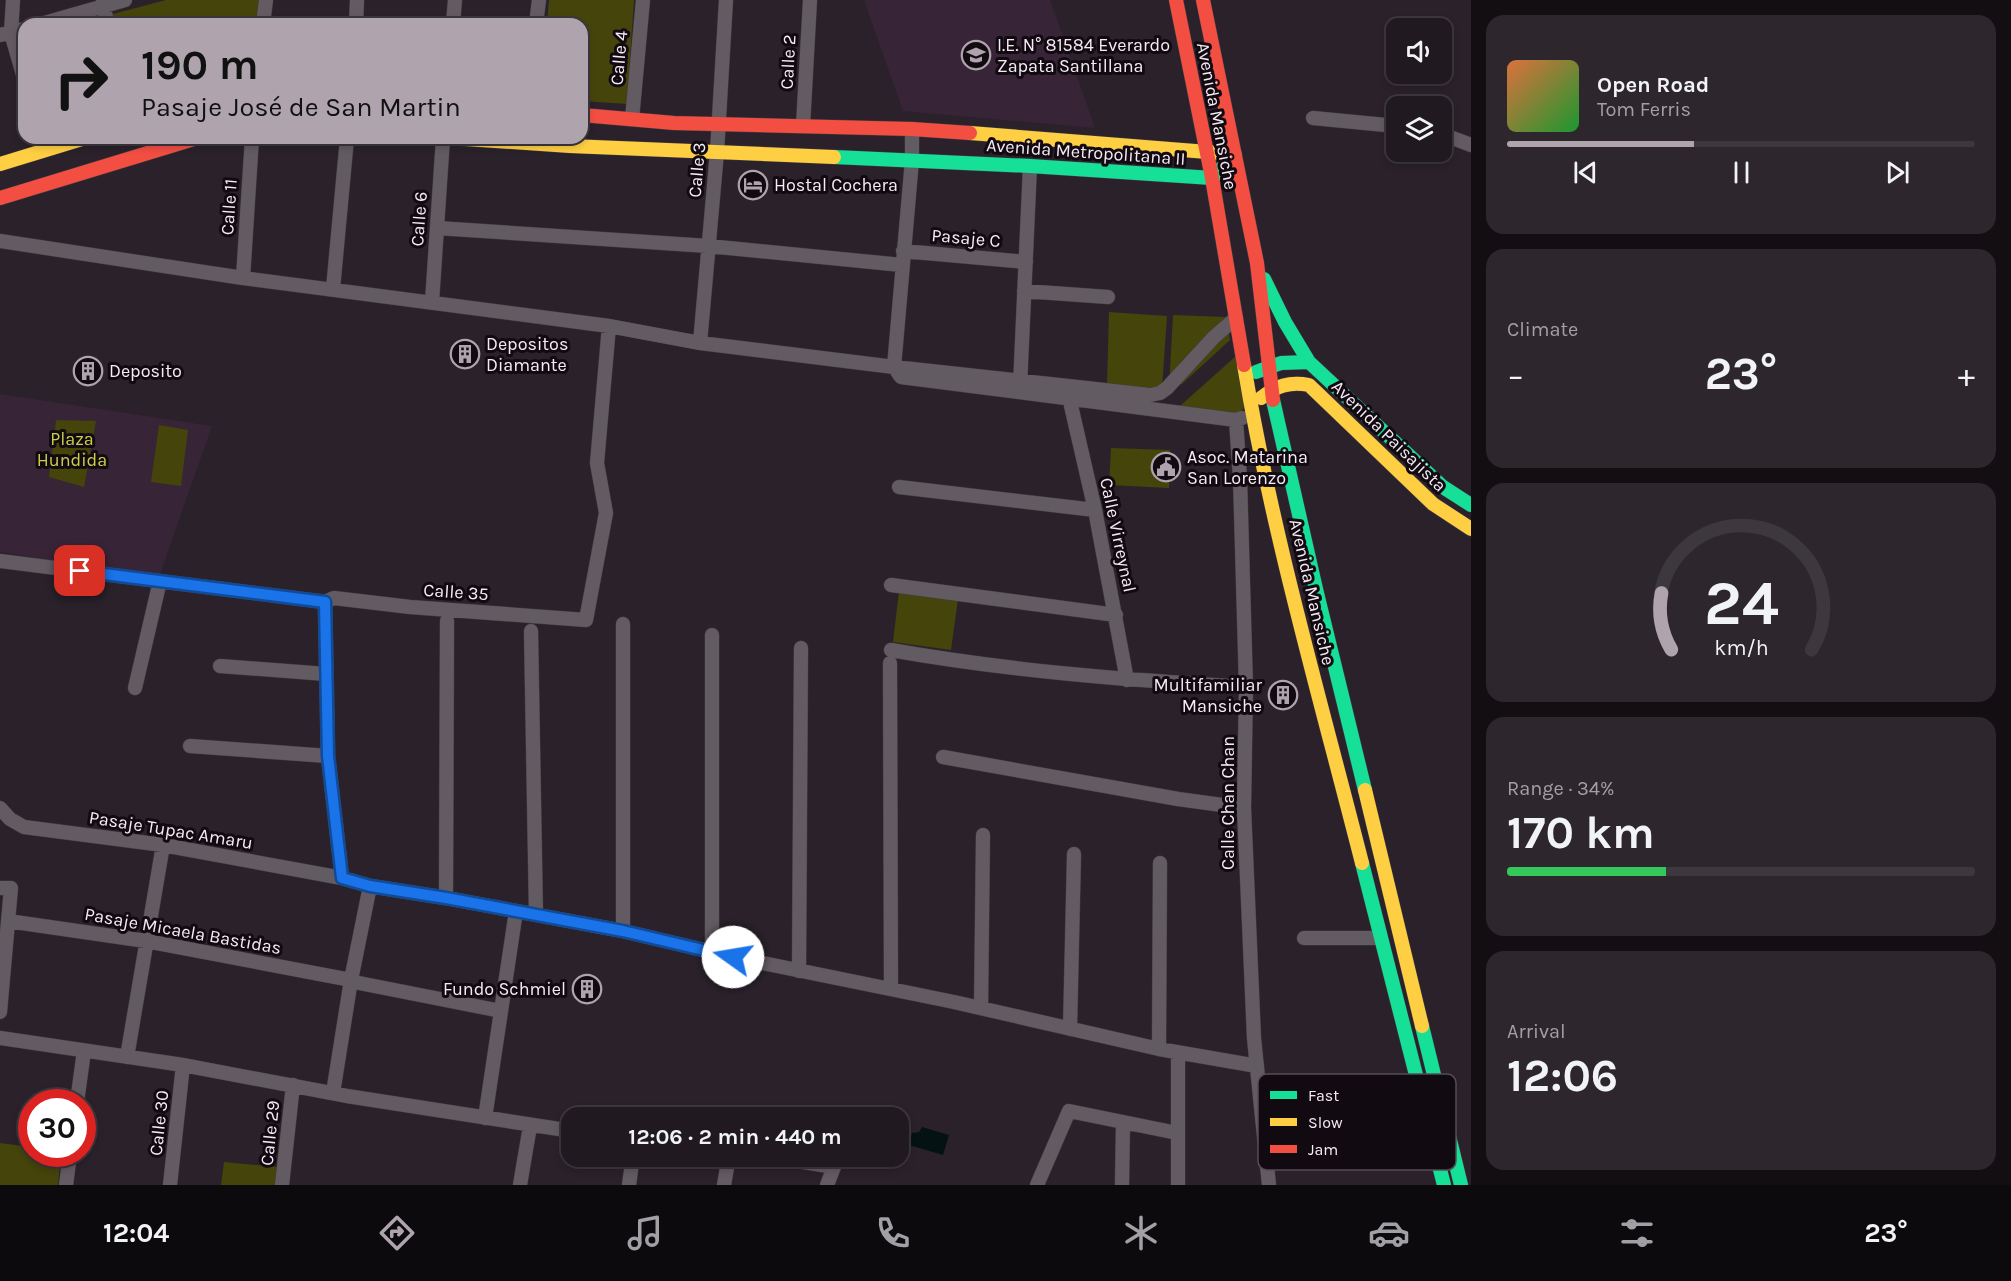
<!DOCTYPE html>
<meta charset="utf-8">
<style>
:root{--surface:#201920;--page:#2d262d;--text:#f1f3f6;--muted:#a2a0a5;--line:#3d383e;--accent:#afa4ae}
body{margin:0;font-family:Karla,sans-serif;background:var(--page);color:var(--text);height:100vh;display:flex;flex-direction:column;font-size:22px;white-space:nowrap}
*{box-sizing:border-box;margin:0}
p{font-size:20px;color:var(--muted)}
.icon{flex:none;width:33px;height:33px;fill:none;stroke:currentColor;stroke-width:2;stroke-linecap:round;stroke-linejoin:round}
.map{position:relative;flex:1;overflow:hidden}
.panel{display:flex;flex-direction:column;gap:15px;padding:15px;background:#120e12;width:540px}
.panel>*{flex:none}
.banner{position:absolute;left:18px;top:18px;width:570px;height:126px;border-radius:18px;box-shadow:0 3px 9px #0003,0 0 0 2px var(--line);background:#afa4ae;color:#111;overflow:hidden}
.buttons{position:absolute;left:1386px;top:18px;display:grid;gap:12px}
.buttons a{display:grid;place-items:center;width:66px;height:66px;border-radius:12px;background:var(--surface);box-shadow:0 3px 9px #0003,0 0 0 2px var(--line);font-size:30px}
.speed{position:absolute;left:18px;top:1089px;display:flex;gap:12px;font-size:30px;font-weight:700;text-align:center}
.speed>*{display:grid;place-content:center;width:78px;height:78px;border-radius:50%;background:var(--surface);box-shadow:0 3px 9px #0003,0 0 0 2px var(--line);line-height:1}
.speed .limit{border:9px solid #d22;background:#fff;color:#111}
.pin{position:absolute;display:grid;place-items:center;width:51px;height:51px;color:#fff;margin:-26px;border-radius:12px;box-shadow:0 3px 9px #0006}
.me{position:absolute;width:66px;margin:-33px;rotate:283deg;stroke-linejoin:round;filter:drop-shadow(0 0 4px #0008)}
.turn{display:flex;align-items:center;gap:21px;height:126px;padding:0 24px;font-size:27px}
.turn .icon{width:78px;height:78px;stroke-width:2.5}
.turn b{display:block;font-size:42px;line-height:51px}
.big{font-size:45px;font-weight:700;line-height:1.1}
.panel .card{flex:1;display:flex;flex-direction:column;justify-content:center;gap:9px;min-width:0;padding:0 21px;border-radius:18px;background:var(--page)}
.panel .dial{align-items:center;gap:0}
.dial svg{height:156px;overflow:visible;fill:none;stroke:var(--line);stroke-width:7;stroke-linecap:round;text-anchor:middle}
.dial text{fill:var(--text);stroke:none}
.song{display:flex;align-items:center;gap:18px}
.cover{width:72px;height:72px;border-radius:9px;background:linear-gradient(135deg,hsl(20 70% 55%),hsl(130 70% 35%))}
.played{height:6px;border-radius:3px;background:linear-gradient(90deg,var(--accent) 40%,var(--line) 40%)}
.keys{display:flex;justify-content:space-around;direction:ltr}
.heat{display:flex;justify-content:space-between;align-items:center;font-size:33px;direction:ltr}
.charge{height:9px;border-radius:4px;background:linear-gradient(90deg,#34c759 34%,var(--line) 0)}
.trip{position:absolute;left:561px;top:1107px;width:348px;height:60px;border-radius:18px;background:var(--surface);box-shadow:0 3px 9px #0003,0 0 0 2px var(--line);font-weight:700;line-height:60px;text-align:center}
.tab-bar{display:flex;height:96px;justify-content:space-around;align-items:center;background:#0d0a0d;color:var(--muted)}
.tab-bar .icon{width:42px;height:42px}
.tab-bar .selected{color:var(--accent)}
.tab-bar b{font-size:27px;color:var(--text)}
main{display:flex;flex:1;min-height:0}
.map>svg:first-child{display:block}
</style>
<main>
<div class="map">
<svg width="1471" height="1185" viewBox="0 0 1471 1185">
<rect width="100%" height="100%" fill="#2a212a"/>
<path fill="#382437" d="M864 0H1050L1095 128 903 111Z
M0 394 212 426 159 577 0 552Z"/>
<path fill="#45440b" d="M166 0H259L257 24H116L113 14Z
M549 0H634L627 104 582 101V24H547Z
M1109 312 1167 316 1162 388 1107 385Z
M1173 315 1226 317 1230 340 1182 384 1169 388Z
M1236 356 1246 406 1239 413 1180 406Z
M56 420 96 421 84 487 49 477Z
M159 425 188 430 181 486 151 482Z
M1111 448 1170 450 1169 488 1109 485Z
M899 591 958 599 951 650 893 642Z
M0 1143 31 1147 32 1154H61L58 1185H0Z
M224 1162 277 1167 275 1185H221Z"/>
<path fill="#051213" d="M922 1127 949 1135 943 1155 909 1145 912 1133 919 1132Z"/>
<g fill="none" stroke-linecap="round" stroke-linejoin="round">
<g stroke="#433c43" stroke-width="15">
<path id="street" d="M13 0 11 33 24 78
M103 0V6L108 24
M41 24 125 0
M263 24 266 0
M356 24 357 0
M453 24 455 0
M536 24 539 0
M0 35 24 29
M1313 118 1396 126
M632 119 643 0
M803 126 810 0
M912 129V160L894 367 901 377 1236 420 1242 418
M1442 134 1471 145
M437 228 708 246 902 265
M0 241 243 278 609 326 700 343 894 367 1150 395 1160 393 1167 388 1214 337 1236 318
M903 251 1026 262
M243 278 252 138
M333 289 347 138
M1024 291 1108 297
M432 302 443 138
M700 343 717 152 726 0
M1020 386 1030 166
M1069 397 1095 510 1127 680
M1236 420 1240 478 1246 687 1244 808 1254 1038 1269 1185
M899 487 1095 510
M0 561 325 602 334 598 410 607 586 620 606 513 597 463 609 326
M891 585 1116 615
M325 602 328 756 342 878 370 886 351 980 333 1093
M531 631 536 915
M891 650C1009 671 1127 680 1246 687
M890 663 891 989
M220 666 326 674
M135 688 160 581
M190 746 328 756
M943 757 1178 799 1244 808
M0 808 10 819 24 827 163 845 342 878
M370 886 446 898 623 931 733 957 954 1002 1159 1049 1257 1066
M0 888H11L0 1012
M446 898 447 621
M8 921 146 941 351 980
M623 931V624
M1304 938H1380
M712 952V635
M799 971 801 648
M359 983 501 1011
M981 1008 983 835
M1070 1029 1074 854
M0 1038 183 1065 347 1096 572 1131
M1159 1049 1160 863
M127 1057 163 845
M77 1102 84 1051
M485 1118 516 911
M767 1156 834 1167 827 1185
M66 1185 70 1154
M170 1185 183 1065
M282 1185 293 1085
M520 1185 530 1126
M629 1185 633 1156
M724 1185 729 1156
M1037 1185 1069 1111 1177 1133
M1122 1185 1123 1123
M1178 1185V1053"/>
</g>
<g stroke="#433c43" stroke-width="15">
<path id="fast" d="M834 157 1030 166 1212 178 1235 155
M1264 279 1285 322 1309 362
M1256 372 1281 363 1309 362 1443 487 1471 505
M1273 400 1316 589 1365 790
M1362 863 1444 1185
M1422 1026 1461 1185"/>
</g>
<g stroke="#433c43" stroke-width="15">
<path id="slow" d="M970 133 1220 153
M451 138 570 146 834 157
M0 164 85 138
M1244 365C1272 533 1320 698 1362 863
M1261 398C1276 386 1290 381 1309 385L1433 504 1471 529
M1365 790 1422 1026"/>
</g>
<g stroke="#433c43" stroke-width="15">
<path id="jam" d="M1176 0 1212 178 1244 365
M1203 0 1257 263 1273 400
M582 115 674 123 912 129 970 133
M0 198 197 138"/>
</g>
<use href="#street" stroke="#625b62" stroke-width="14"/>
<use href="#fast" stroke="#16e098" stroke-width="14"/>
<use href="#slow" stroke="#ffcf43" stroke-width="14"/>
<use href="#jam" stroke="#f24e42" stroke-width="14"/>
</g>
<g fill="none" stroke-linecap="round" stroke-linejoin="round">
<g stroke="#114b97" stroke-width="15">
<path id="route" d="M80 571 325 602 328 756 342 878 370 886 446 898 623 931 733 957"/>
</g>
<use href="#route" stroke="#1a73e8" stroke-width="10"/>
</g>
<defs>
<g id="school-ring" transform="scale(1.5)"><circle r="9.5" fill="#120a11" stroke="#afa4ae" stroke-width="1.5"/><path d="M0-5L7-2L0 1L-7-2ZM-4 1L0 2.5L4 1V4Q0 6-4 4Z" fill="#afa4ae"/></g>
<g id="hotel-ring" transform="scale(1.5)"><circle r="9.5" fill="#120a11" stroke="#afa4ae" stroke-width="1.5"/><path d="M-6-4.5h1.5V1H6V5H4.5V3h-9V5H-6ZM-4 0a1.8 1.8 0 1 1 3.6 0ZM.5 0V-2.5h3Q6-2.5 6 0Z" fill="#afa4ae"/></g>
<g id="building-ring" transform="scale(1.5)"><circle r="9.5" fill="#120a11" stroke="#afa4ae" stroke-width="1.5"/><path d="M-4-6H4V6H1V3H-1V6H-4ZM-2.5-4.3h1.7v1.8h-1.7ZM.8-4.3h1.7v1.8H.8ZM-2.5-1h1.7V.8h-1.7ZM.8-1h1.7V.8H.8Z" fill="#afa4ae"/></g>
<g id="civic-ring" transform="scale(1.5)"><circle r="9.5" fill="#120a11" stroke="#afa4ae" stroke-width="1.5"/><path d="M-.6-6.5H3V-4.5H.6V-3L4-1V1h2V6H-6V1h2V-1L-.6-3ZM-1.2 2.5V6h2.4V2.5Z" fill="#afa4ae"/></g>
</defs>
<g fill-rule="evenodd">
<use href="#school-ring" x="976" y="55"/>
<use href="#hotel-ring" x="753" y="185"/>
<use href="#building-ring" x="465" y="354"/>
<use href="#building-ring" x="88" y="371"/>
<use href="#civic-ring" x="1166" y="467"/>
<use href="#building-ring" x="1283" y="695"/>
<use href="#building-ring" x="587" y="989"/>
</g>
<g text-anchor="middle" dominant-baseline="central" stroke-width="6" stroke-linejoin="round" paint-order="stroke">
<g font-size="18" fill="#f6ebf5" stroke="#120a11" text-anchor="start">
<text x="997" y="45">I.E. N° 81584 Everardo<tspan x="997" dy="21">Zapata Santillana</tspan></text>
<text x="774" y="185">Hostal Cochera</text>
<text x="486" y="344">Depositos<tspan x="486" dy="21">Diamante</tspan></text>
<text x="109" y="371">Deposito</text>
<text x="1187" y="457">Asoc. Matarina<tspan x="1187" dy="21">San Lorenzo</tspan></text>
<text x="1262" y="685" text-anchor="end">Multifamiliar<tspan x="1262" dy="21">Mansiche</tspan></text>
<text x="566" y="989" text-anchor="end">Fundo Schmiel</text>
</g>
<g font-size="18" fill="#f6ebf5" stroke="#120a11">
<text transform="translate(619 58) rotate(-85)">Calle 4</text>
<text transform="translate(788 62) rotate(-87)">Calle 2</text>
<text transform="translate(1217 116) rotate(79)">Avenida Mansiche</text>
<text transform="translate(1086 152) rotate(4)">Avenida Metropolitana II</text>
<text transform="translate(697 170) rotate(-85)">Calle 3</text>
<text transform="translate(229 207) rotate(-86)">Calle 11</text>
<text transform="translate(419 219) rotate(-86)">Calle 6</text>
<text transform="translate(966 238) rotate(5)">Pasaje C</text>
<text transform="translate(1389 436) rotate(44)">Avenida Paisajista</text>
<text transform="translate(1118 535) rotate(78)">Calle Virreynal</text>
<text transform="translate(456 592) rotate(4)">Calle 35</text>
<text transform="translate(1312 592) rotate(77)">Avenida Mansiche</text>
<text transform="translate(1228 803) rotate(-90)">Calle Chan Chan</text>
<text transform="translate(171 830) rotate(9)">Pasaje Tupac Amaru</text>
<text transform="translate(183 931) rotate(10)">Pasaje Micaela Bastidas</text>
<text transform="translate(159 1123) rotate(-84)">Calle 30</text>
<text transform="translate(270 1133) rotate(-84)">Calle 29</text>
</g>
<g font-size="18" fill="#cdcf4b" stroke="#120a11">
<text x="72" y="439">Plaza<tspan x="72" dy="21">Hundida</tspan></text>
</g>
</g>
<rect x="1258" y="1074" width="198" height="96" rx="9" fill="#120a11" stroke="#564e55" stroke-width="1.5"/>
<rect x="1270" y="1091" width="27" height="8" fill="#16e098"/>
<rect x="1270" y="1118" width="27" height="8" fill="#ffcf43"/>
<rect x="1270" y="1145" width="27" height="8" fill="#f24e42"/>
<g font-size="16" fill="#f6ebf5">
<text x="1308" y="1101">Fast</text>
<text x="1308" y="1128">Slow</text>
<text x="1308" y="1155">Jam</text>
</g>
</svg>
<div class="buttons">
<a><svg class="icon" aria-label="sound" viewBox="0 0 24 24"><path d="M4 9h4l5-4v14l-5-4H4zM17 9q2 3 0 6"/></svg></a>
<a><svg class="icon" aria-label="layers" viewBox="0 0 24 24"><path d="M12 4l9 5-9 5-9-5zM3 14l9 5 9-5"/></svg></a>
</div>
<div class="speed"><div class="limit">30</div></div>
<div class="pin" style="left:80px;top:571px;background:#d93025"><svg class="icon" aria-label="arrive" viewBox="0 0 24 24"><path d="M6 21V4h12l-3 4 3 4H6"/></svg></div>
<svg class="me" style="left:733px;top:957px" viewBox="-20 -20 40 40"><circle r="19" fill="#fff"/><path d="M0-13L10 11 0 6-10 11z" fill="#1a73e8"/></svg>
<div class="trip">12:06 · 2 min · 440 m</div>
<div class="banner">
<div class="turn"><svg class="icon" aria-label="right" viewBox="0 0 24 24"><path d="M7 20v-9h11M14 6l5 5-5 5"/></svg><div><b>190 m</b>Pasaje José de San Martin</div></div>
</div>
</div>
<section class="panel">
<div class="card">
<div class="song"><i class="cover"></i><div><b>Open Road</b><p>Tom Ferris</p></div></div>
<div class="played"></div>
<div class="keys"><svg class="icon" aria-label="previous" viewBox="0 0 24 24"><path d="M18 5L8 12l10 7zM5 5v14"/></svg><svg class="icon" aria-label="pause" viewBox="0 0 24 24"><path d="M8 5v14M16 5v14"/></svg><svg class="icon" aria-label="next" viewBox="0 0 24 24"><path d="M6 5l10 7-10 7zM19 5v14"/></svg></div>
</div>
<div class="card"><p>Climate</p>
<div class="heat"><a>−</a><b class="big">23°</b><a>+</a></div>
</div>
<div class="card dial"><svg viewBox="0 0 100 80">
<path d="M14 69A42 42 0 1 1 86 69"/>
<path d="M14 69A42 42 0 0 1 9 40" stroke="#afa4ae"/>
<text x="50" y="56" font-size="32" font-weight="700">24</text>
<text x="50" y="72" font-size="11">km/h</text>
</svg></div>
<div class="card"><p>Range · 34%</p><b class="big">170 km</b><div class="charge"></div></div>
<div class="card"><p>Arrival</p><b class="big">12:06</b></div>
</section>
</main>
<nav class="tab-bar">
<b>12:04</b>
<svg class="icon selected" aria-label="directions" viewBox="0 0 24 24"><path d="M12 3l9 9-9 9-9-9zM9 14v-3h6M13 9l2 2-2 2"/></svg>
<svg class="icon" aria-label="music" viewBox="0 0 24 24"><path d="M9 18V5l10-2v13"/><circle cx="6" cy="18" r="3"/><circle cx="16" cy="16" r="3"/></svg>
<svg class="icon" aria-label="phone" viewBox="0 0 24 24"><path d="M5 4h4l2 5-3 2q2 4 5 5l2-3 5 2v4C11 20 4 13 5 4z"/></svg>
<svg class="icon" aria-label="climate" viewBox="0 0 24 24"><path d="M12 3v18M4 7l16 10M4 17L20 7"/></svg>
<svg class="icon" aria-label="car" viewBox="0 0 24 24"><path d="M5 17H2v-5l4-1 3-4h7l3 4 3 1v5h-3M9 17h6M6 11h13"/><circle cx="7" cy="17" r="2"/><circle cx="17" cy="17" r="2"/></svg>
<svg class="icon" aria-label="filters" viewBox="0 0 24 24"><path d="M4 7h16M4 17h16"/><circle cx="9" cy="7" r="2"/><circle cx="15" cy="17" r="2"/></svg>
<b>23°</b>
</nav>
